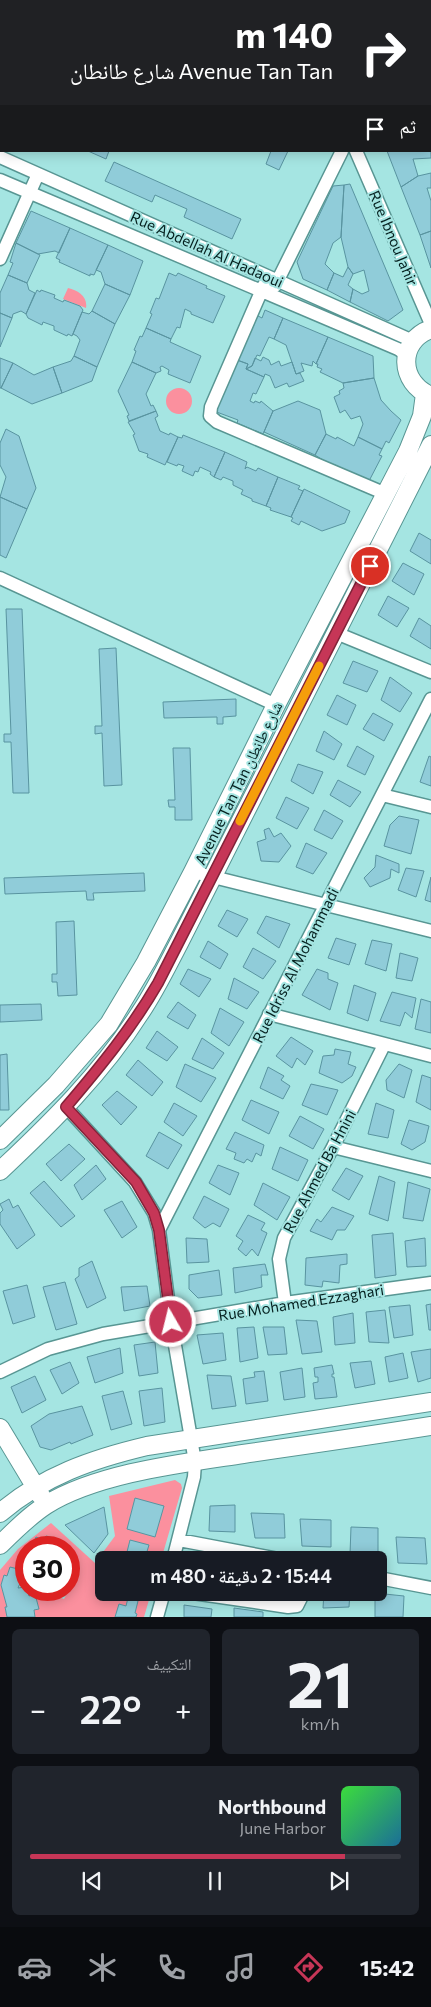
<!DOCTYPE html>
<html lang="ar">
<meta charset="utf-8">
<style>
:root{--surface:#171b24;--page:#20242c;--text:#f1f3f6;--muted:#9ea1a6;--line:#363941;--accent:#c63657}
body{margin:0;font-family:Commissioner,"Noto Naskh Arabic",sans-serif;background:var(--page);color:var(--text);direction:rtl;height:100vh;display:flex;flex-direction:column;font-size:19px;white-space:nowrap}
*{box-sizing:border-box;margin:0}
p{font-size:16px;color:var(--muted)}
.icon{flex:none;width:28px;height:28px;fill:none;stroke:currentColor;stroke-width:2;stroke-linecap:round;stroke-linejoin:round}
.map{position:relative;height:1617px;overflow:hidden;direction:ltr}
.drawer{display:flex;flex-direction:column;gap:12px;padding:12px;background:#0d0f14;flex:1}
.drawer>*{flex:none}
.hud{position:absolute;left:0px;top:0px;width:431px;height:152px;box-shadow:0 2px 12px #0003;direction:rtl;background:#202124;color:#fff;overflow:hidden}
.speed{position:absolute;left:15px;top:1536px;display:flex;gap:10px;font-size:25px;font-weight:700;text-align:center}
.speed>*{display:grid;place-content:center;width:65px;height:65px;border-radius:50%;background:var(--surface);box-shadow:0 2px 12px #0003;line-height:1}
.speed .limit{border:8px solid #d22;background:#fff;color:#111}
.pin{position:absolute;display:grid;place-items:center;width:42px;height:42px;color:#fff;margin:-21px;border:2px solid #fff;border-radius:50%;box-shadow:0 1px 5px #0007}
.me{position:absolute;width:55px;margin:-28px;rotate:352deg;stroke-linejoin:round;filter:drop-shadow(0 0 4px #0008)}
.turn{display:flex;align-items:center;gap:18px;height:105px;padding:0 15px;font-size:22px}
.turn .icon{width:65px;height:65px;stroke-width:2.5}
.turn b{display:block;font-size:35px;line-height:42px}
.then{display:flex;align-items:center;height:48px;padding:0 15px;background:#0003;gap:10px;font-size:19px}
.big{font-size:38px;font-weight:600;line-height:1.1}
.drawer .card{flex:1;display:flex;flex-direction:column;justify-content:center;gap:8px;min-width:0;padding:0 18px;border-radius:8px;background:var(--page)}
.drawer .dial{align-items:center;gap:0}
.dial b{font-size:65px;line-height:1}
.song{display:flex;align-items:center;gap:15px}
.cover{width:60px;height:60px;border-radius:8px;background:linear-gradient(135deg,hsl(120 70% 55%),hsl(200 70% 35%))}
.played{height:5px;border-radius:2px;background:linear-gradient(90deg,var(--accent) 85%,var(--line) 85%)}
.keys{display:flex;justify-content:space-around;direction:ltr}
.heat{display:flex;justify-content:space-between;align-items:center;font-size:28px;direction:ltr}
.drawer .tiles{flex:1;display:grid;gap:12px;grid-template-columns:1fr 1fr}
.card:last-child{grid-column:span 2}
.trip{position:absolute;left:95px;top:1551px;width:292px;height:50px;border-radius:8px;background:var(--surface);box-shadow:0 2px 12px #0003;font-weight:600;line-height:50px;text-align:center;direction:rtl}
.menu{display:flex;height:80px;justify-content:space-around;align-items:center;background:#090b0e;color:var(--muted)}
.menu .icon{width:35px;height:35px}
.menu .on{color:var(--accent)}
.menu b{font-size:22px;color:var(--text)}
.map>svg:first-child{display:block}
</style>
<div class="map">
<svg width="431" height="1617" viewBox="0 0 431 1617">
<rect width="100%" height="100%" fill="#a5e5e2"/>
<path fill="#fb909e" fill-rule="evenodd" d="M68 288C78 290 88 297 86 308L63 299Z
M166 401a13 13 0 1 1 26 0a13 13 0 1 1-26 0Z
M175 1480 181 1484 182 1488 161 1560 145 1558 148 1545 130 1540 125 1560H114L115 1553 110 1551 106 1552 104 1560 98 1565 99 1571 104 1572V1592L151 1593 144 1617H136L137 1614 135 1613 138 1601 128 1598 126 1606 119 1604 115 1617H35L34 1610 39 1609 35 1594 29 1596 27 1590H44V1592L64 1599 69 1590V1579L73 1580 78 1563 69 1560V1548L64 1547 54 1538C44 1540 36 1547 26 1548V1571L10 1567 7 1576 4 1575 1 1585 7 1607H5L7 1617H0V1570L18 1549 51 1523 95 1563 115 1536 109 1496ZM135 1499 163 1506 155 1537 127 1529Z"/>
<path fill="#90ccd9" stroke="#5994a0" d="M430 131 431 158 413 159 418 176 401 187 387 151H430Z
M88 151H109L106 159Z
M271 151H288L279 170 266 164Z
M114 162 241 219 232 239 184 217 187 209 155 195 152 202 105 181Z
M431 173V188H427L431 201V231L420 235 401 187 418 176Z
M350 184 403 310 388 321 350 302 353 289 362 294 369 291 364 270 353 274 348 267 341 237 344 185Z
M344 185 341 237 333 243 325 264 334 273 327 290 303 279 297 262 333 186Z
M31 211 70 228 59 253 55 251 38 254 16 243Z
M70 228 108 245 94 275 90 274V276L59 262 60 260 56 258Z
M431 231V268L420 235Z
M16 243 40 255 27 283 8 275 13 263 10 262Z
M108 245 143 261 130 295 105 284 101 272 96 270Z
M348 267 353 274 348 285 353 289 350 302 327 290 334 273 343 277Z
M169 273 176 276 178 273 207 286 206 288 225 296 213 323 191 314V312L185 309 180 328 177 327 171 339 146 328 152 314 150 313 156 298 159 299Z
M8 275 27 283 29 290 35 293 26 314 21 311 13 314 12 318 0 313V293Z
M105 284 130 295 115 324 92 311Z
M37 290 40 292 41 290 55 295 54 298 63 302 64 300 80 306 83 310 72 336 68 334 67 336 54 330V326L43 322 42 325 28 318 26 314Z
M265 310 283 318 274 339 269 337 260 356 257 355 252 366 246 369 248 364 237 360 256 315 262 318Z
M92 311 115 324 97 367 74 356 80 340 77 336 73 334 82 312 89 314Z
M0 313 12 318 0 347Z
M283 318 328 337 316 364 313 361 312 366 301 363 304 371 296 374 286 345 274 339Z
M146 328 171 339 170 342 201 356 190 383 168 374 169 370 162 366 160 367 161 371 156 373 132 362 136 351 134 350 140 336 142 337Z
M328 337 373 356 374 378 343 383 320 372 322 369 317 367 318 364H316Z
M74 356 97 367 92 381 62 393 53 367 71 361Z
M263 357 269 360 271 365 279 361 281 366 292 362 296 374 300 373 304 381 289 387 287 383 275 388 270 376 265 374 264 377 246 369 252 366 255 358 261 361Z
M0 358 13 363 1 388H0Z
M237 360 248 364 246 369 264 377 256 394 253 393 250 401 254 403 255 401 260 403 261 401 273 411 263 434 237 423 238 420 214 411Z
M132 362 156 373 146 394 151 406 153 405 156 411 129 421 127 416 129 415 118 391Z
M13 363 34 375 53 367 62 393 32 404 1 388Z
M374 378 381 400 391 411 401 420 389 443 386 441 382 449 358 437 363 424 360 416 351 419 345 410 340 413 334 397 340 394 339 391 344 388 343 383Z
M298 401 320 410 326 434 315 455 264 432 273 411Z
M156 411 158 416 155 418 160 431 169 435 170 433 178 437 165 465 147 457 148 454 139 451 133 435 135 434 128 422Z
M6 429 19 436 36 488 27 509 0 497 6 477 0 465V443Z
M326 434 336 439 337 437 354 446 358 437 382 449 379 455 382 456 369 481 340 470 341 468 335 465 334 467 315 455Z
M183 435 225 452 214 477 210 474 211 472 200 467 198 472 195 471 193 476 182 471 184 466 178 464 177 466 167 462 178 437 182 438Z
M225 452 247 462 245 469 247 467 256 471 258 468 278 477 266 506 252 501V499L241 494 243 490 233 485V481L223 477 221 480 214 477Z
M278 477 300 486 298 489 303 491 291 517 270 510 271 508 266 506Z
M304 489 350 511 345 523 322 531 301 521 299 525 291 521 293 518 291 517Z
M0 497 27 509 6 558 0 555Z
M419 533 431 540V564L410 551Z
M403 563 424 574 414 595 392 581Z
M388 596 409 608 397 627 378 615Z
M6 609H22L29 793H13L11 742H4V734H11Z
M419 618 431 626V649L410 636Z
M116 648 122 785 104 786 102 733 95 734V726H102L99 649Z
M353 661 378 671 367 692 343 683Z
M390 677 412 693 400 712 381 700Z
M337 695 356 705 347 725 327 715Z
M236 699V716L223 717V724H217V717L164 718 163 702Z
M373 713 393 724 384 741 363 729Z
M324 731 342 744 334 760 316 751Z
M357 746 374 756 365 775 347 766Z
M173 748H190L192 820H175V807H169L168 800H175Z
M429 756 431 757V786L420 782Z
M298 764 323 772 313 794 291 781Z
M338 780 361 792 350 807 330 795Z
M286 797 309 808 297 829 276 818Z
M324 810 343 821 332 839 314 830Z
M399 816 419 820 411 854 384 846 390 825Z
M269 828 274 837 281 833 291 846 279 862 261 861 257 842 266 839 264 830Z
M306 843 327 853 313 874 296 867Z
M376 855 399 864V873L391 869 390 878 370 887 364 878 375 867Z
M406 868 424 871 416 897 398 890Z
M144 873 145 891 93 893 94 900H87L86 891 5 894 4 878Z
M431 877V902L425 900Z
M227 910 248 919 237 937 218 926Z
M266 916 290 924 279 948 257 933Z
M74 921 77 995 58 996 57 982H52V974H57L56 922Z
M336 938 356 944 349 965 328 958Z
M372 940 392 944 386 971 365 964Z
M208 941 228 954 220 969 200 957Z
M253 948 276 961 263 979 243 967Z
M400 953 418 958 412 981 396 978Z
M188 969 211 979 199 997 180 984Z
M317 969 328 973V979L338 983 330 1010 302 995Z
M234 978 259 992 247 1009 228 999Z
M354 985 376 993 368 1021 347 1013Z
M392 992 416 998 412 1018 405 1012 400 1026 380 1021Z
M421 999 431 1002V1033L415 1029Z
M178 1002 196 1015 188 1029 167 1017Z
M41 1004 42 1020 0 1022V1005Z
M220 1008 244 1022 229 1046 211 1033Z
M157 1031 178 1047 167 1061 146 1048Z
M291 1037 313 1051 305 1065 297 1058 292 1068 276 1056Z
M202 1038 224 1053 213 1069 192 1059Z
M335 1049 351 1052 348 1064 356 1067 352 1076 342 1083 319 1073 323 1056 334 1055Z
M7 1054 9 1110H0V1055Z
M138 1060 163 1082 152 1096 126 1075Z
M185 1064 216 1078 201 1102 176 1087Z
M399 1064 412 1070 404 1098 387 1090 386 1080Z
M268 1067 284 1076 281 1080 290 1086 283 1099 260 1088Z
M422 1075 431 1078V1110L416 1102Z
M311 1084 338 1090 327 1115 302 1105Z
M117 1091 137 1107 121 1125 102 1105Z
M251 1100 279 1112 269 1134 242 1120Z
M174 1103 197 1116 183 1136 164 1122Z
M376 1103 394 1110 388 1138 368 1134Z
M300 1116 324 1129 313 1149 289 1136Z
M409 1120 429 1126 425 1142 412 1150 401 1144Z
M159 1132 182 1145 168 1169 146 1156Z
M235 1132 264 1145 261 1156 256 1153 252 1162 247 1159 244 1163 234 1159 236 1153 226 1149Z
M69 1144 85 1159 61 1181 46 1164Z
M280 1147 308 1160 298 1181 272 1169Z
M96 1165 106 1179 82 1200 74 1185Z
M218 1165 239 1173 230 1195 209 1183Z
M346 1168 363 1176 349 1200 332 1190Z
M379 1176 395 1182 388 1221 369 1214Z
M44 1181 75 1216 61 1227 30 1193Z
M408 1182 430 1189 423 1221 403 1218Z
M263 1183 290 1197 277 1220 254 1205Z
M204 1196 229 1209 220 1227 213 1223 205 1228 193 1218Z
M9 1199 13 1208 18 1205 35 1235 17 1249 0 1224V1213L3 1210 0 1204Z
M122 1201 137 1227 122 1238 104 1210Z
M332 1207 354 1216 345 1230H337L332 1240 310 1231 317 1219 321 1222Z
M248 1215 265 1223 261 1230 267 1233 258 1256 252 1249 246 1256 238 1249 243 1241 236 1236Z
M393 1233 396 1275 375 1278 372 1235Z
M186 1238 207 1239 209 1262 187 1263Z
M425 1238 426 1266 407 1267 405 1241Z
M347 1254V1264L340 1265 339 1283 323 1281 322 1287 305 1285 306 1258Z
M92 1261 106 1298 87 1308 75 1279 79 1276V1268Z
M265 1264 268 1275H261L262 1287 235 1293 233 1268Z
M219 1270 222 1295 198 1298 189 1289V1275Z
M65 1282 77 1324 56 1330 43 1287Z
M27 1285 35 1317 13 1324 3 1291Z
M147 1286 150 1306 124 1311 121 1287Z
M431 1304V1330H429L426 1305Z
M410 1305 413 1335 394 1338 389 1307Z
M385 1310 389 1343 369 1342 366 1312Z
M353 1313 355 1343 335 1345 333 1317Z
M296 1320 317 1321 322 1352 302 1354Z
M254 1327 258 1358 240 1362 237 1328Z
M263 1327H284L287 1354 268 1355Z
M223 1333 226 1360 203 1364 197 1335Z
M155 1342 158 1373 139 1376 134 1345Z
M120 1348 123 1373 95 1383 87 1357Z
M431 1349V1378L418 1382 411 1352Z
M403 1353 408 1378 389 1382 385 1357Z
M371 1361 375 1384 355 1388 350 1363Z
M70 1362 79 1383 62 1394 50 1370Z
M332 1365 334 1374H332V1377H334L337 1397 315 1399 313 1383 318 1382V1377H315L314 1368Z
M302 1368 305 1397 284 1400 280 1372Z
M264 1371 268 1401 246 1404 243 1379 255 1377 254 1372Z
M207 1375 231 1376 236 1406 212 1409Z
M35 1376 46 1400 22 1413 11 1387Z
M162 1388 165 1422 144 1426 139 1391Z
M123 1391 132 1424 111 1430 102 1396Z
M82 1406 93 1435 71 1444 70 1442 51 1450 40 1447 31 1426 49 1414Z
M135 1498 164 1506 155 1537 127 1529Z
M235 1505V1532L209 1531 210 1506Z
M104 1507 108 1534 94 1553 65 1525Z
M251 1513 284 1514 285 1538H255Z
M300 1519 331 1520V1547L302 1546Z
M351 1527 378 1528V1555L350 1554Z
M46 1536 54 1538 64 1548H32L36 1537 43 1540Z
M396 1537 425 1538 427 1564 398 1563Z
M130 1540 149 1545 145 1558 151 1560H125Z
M10 1567 26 1571 24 1582 21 1581 18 1588 26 1587 29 1596 35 1594 39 1609 34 1610 35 1617H7L5 1607H7L1 1585 4 1575 7 1576Z
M324 1592H350L349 1607 323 1608Z
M375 1593 404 1596 403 1617H375Z
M128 1598 138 1601 135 1613 137 1614 136 1617H115L119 1604 126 1606Z
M184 1605 212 1609 211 1617H184Z
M234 1608 263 1612V1617H234Z"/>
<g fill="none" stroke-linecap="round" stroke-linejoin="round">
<g stroke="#589693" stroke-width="15">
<path id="street" d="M291 0V1
M364 0V1
M12 1 13 0
M409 1V0
M0 36 1 33
M430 127 431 126
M356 151 431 324
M0 157 413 341
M0 180 398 349 407 355
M0 259 38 174
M264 285 211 407 210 416 217 422 386 494
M275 286 342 151
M0 578 276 705
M336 633 431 672
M382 795 431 807
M193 872 431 931
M269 1014 431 1056
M66 1107 135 1182 154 1213 159 1230 171 1322 195 1462 194 1477 173 1560
M333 1147 431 1171
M159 1230 431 699
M285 1303 279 1259 284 1238 333 1147 384 1045
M0 1372 48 1349 103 1334 285 1303 431 1283
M179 1540 284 1560
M379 1578 431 1588
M186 1592 288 1607 297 1606 304 1592
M157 1617 164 1592"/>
</g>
<g stroke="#589693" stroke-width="20">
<path id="secondary" d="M431 329C397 341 399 383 431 396
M0 1140 56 1085 109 1024 146 962 193 872 276 705 408 451 422 416 425 394
M0 1171C51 1123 102 1073 140 1013 155 991 167 966 179 943L431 445
M0 1428 41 1496
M0 1513C43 1476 92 1459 147 1446L431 1402
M0 1545C14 1531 29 1516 46 1505 97 1473 184 1463 243 1454 306 1445 368 1436 431 1426"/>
</g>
<use href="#street" stroke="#fff" stroke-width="12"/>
<use href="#secondary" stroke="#fff" stroke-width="18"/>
</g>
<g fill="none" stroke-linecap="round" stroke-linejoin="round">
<g stroke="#812339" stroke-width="12">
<path id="route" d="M171 1322 159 1230 154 1213 136 1182 66 1107C100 1067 132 1028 158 983L370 566"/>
</g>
<use href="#route" stroke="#c63657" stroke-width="9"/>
<path stroke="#f59e0b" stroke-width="9" d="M240 821 319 666"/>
</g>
<g text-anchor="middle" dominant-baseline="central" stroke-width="4" stroke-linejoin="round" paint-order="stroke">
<g font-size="15" fill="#05201f" stroke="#a5e5e2">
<text transform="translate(394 238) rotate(67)">Rue Ibnou Jahir</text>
<text transform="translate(207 249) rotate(24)">Rue Abdellah Al Hadaoui</text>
<text transform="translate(238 783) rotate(-64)">Avenue Tan Tan شارع طانطان</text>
<text transform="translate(295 965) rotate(-63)">Rue Idriss Al Mohammadi</text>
<text transform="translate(319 1171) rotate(-62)">Rue Ahmed Ba Hnini</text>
<text transform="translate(301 1302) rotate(-9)">Rue Mohamed Ezzaghari</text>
</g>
</g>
</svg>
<div class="speed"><div class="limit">30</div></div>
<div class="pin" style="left:370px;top:566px;background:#d93025"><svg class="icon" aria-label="arrive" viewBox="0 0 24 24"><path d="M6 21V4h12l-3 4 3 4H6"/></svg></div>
<svg class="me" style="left:171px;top:1322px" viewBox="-20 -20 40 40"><circle r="17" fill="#c63657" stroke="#fff" stroke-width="3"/><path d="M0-11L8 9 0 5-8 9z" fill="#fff"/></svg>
<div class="trip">15:44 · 2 دقيقة · 480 m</div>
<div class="hud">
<div class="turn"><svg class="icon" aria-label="right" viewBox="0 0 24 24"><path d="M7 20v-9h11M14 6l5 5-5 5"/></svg><div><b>140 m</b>Avenue Tan Tan شارع طانطان</div></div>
<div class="then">ثم<svg class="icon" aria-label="arrive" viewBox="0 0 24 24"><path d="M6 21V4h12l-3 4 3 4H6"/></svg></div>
</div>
</div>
<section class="drawer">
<div class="tiles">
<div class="card dial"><b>21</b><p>km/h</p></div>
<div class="card"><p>التكييف</p>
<div class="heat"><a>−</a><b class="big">22°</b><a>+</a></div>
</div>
<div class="card">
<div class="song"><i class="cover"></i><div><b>Northbound</b><p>June Harbor</p></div></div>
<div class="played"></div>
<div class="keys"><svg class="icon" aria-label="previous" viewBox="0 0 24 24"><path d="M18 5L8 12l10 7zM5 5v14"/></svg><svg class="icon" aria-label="pause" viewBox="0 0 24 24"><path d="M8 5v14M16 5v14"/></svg><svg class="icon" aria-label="next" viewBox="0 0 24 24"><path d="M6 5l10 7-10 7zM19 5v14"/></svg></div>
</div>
</div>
</section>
<nav class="menu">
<b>15:42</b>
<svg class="icon on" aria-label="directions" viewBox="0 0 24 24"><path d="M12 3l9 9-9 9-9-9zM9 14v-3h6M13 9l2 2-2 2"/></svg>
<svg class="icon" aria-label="music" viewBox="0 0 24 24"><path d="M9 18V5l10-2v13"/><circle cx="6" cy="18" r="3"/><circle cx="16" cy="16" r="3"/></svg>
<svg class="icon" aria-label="phone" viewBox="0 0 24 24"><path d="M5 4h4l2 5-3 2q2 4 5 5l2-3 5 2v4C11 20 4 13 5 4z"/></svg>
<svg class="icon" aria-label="climate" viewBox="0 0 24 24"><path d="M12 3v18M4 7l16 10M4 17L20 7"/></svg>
<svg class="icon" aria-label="car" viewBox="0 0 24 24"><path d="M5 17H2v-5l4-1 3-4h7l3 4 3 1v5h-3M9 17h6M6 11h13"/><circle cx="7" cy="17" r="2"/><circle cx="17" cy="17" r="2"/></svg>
</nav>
